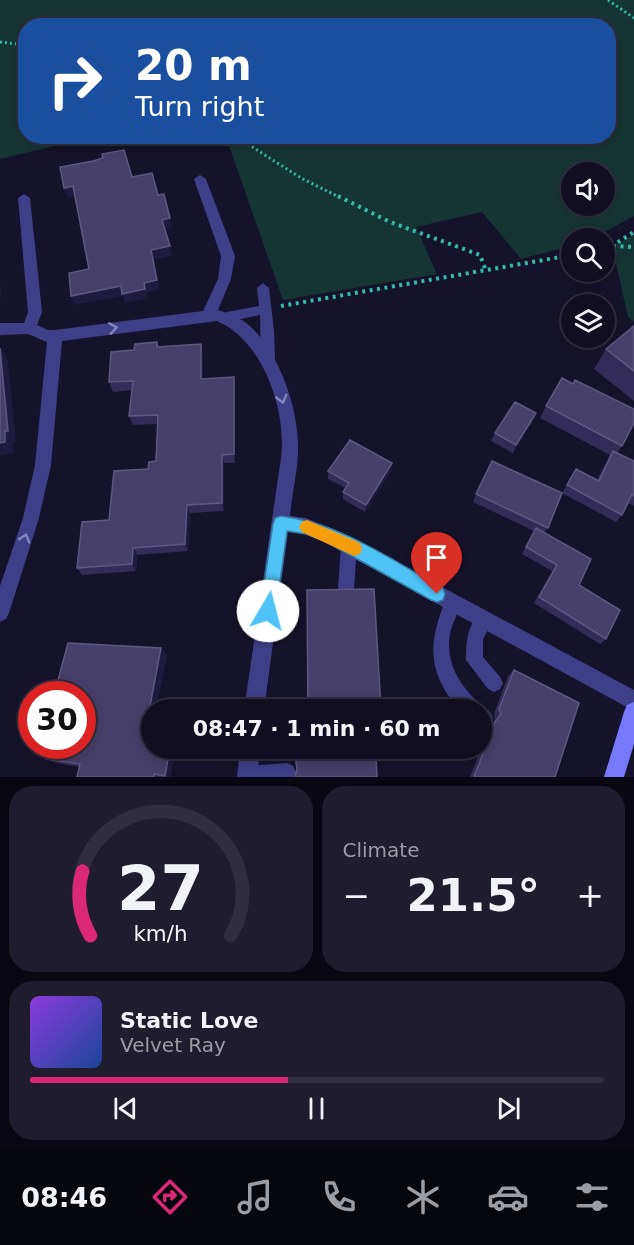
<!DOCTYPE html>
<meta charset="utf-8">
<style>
:root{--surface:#100e20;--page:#1e1c2d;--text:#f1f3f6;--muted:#9c9ca5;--line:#302e3e;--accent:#db2777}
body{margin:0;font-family:"DejaVu Sans",sans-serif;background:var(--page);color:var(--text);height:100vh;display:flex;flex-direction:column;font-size:22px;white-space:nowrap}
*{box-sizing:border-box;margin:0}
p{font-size:20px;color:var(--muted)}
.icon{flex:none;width:33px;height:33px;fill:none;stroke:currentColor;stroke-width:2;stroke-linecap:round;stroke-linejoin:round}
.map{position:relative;height:777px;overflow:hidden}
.sheet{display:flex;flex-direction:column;gap:9px;padding:9px;background:#090812;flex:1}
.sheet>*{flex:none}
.hud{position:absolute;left:18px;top:18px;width:598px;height:126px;border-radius:24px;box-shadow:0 3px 15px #0003,0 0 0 2px var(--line);background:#1a4fa0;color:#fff;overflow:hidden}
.fabs{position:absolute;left:561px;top:162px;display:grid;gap:12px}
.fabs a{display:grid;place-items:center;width:54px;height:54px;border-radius:50%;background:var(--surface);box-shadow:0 3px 15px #0003,0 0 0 2px var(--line);font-size:30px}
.speed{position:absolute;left:18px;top:681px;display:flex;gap:12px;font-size:30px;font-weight:700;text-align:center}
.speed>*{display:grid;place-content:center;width:78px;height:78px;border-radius:50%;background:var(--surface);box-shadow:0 3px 15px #0003,0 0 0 2px var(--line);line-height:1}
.speed .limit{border:9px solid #d22;background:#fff;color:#111}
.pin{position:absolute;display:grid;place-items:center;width:51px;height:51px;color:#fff;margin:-62px -26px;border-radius:50% 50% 50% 0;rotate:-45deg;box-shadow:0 0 6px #0007}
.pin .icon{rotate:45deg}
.me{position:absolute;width:66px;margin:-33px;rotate:8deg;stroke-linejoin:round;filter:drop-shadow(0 0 4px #0008)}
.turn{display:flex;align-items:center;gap:21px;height:126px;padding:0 18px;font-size:27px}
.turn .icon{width:78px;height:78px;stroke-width:2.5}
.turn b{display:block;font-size:42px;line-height:51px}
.big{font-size:45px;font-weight:800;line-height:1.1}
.sheet .card{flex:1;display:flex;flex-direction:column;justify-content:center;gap:9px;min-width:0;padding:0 21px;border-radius:24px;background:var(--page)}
.sheet .dial{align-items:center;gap:0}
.dial svg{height:156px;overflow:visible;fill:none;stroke:var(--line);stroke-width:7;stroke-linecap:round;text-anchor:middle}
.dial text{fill:var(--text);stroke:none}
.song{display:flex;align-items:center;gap:18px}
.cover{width:72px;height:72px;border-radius:9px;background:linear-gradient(135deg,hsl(270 70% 55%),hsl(220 70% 35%))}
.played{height:6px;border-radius:3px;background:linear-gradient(90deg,var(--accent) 45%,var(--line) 45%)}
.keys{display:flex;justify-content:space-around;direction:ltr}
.heat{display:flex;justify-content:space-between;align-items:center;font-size:33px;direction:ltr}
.sheet .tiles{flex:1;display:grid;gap:9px;grid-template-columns:1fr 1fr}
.card:last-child{grid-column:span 2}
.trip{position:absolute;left:141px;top:699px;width:351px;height:60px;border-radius:30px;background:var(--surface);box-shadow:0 3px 15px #0003,0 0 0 2px var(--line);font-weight:800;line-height:60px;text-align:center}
.tab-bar{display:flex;height:96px;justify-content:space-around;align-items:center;background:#06060d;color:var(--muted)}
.tab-bar .icon{width:42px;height:42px}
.tab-bar .on{color:var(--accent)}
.tab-bar b{font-size:27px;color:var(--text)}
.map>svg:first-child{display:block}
</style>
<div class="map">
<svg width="634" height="777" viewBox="0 0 634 777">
<rect width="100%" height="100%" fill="#15122b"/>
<path fill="#153533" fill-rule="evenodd" d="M0 0H634V216L593 238H572L571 246 521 259 482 212 416 227 437 274 283 300 226 137 609 136V26H26V136L93 137 0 159ZM572 172H604V206H572Z
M634 235V322L628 317 612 246Z"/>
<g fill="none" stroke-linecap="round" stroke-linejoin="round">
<path stroke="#34bbad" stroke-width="3" stroke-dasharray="2 3" stroke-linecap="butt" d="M608 0 634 18
M0 42 26 45
M235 136 301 178 341 198"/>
<path stroke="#34bbad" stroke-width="4" stroke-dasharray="3 4.5" stroke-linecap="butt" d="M338 196 390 222 480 255 486 271
M613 246 634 247
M604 248 612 246 634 232
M281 306 572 255"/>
<path fill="#3f3f89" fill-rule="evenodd" d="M263 283 269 288 274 330 275 360 273 364H263L261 360 260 315 227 322 221 317 227 312 259 306 257 288Z
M349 538 354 540 357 545 354 589 352 595 346 597 340 595 338 589 341 545 344 540Z
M453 595 459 597 461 603C458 613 452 624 450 634 444 668 467 695 490 712L493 718 490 724 484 727 482 726V710H459C426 670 428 642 447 597Z
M485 612 491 614 493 620 483 639V657L500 677 503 683 500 689 494 692 488 689 466 660C466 643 467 619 485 612Z
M287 763 293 766 296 772 294 777H239L238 775 241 769 247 766Z"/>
<path fill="#3f3f89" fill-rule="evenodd" d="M200 175 206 179 235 256 231 279 218 310C231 314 244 319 254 330 280 357 297 406 298 443 299 467 292 492 290 516L306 518 336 530 634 690V711L324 542 305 534 288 532 264 710H244L281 458C287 411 263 340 217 321L62 341 51 465 39 518 9 613 6 619 0 622V586L23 518 35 465 47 342 28 334 0 335V323H24L28 312 18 198 24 194 30 198 42 312 37 325 48 330H55L203 311 218 279 221 256 194 179Z
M240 748H260L257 777H237Z"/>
<path fill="#7779fb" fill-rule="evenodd" d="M634 702V744L624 777H604L624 712 627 705Z"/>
</g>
<path fill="#332c58" d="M634 326V401L594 369 606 349Z
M157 342 159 347 201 344 203 354V378L235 386V463H224V511L190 513 188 551 137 555 136 571 82 575 77 568 109 520 148 469 156 461 157 424 133 425 129 416 132 390 113 392 109 382 134 350Z
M546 406 622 446 617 453 634 461V506L628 503 622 515 616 522 562 493 576 469 597 480 610 455 540 418Z
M532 422 513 453 491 441 495 433Z
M392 463 391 471 365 512 343 499V492L346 488 328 479V471Z
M476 494 548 528 544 533 579 585 606 639 600 644 534 603 552 571 522 554 534 531 473 502Z
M161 648 167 656 152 710V748H176L170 777H77L80 767 56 763 46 759 82 694H61L55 691Z
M514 670 555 777H470L489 727 495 719 494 714 508 676Z
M384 754 382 759 297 769 295 756Z"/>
<path fill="#1f1a3f" d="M73 186 76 196 68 198 64 188Z
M170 218 172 228 165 229 162 220Z
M170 246 172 256 153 260 159 290 146 293 148 298 125 303 123 296 75 305 71 296 121 286 144 283 151 250Z
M0 276 1 298H0Z
M201 344 203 354V388L201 379Z
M1 348 8 361 16 442 13 443 14 453 0 456Z
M234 377 235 386V463L234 454Z
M536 413 532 422 513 453 516 445Z
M222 455 224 463V511L222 503Z
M392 463 391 471 365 512 366 505Z
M187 505 190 513 188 551 185 544Z
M133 548 137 555 136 571 132 564Z
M161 648 167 656 156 710H152V714L149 711Z
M170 748H176L170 777H167L165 776Z"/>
<path fill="#463f6a" stroke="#5e5881" stroke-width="1.5" d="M124 150 132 177 152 173 158 195 164 194 170 218 162 220 170 246 151 250 157 280 144 283 145 289 122 294 121 286 71 296 69 273 89 269 73 186 64 188 60 167 93 161 103 158 102 154Z
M634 326V371L606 349Z
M157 342V347L201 344V379L234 377V454L222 455V503L187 505 185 544 133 548 132 564 77 568 82 522 109 520 114 471 148 469 149 462 156 461 158 415 129 416 133 381 109 382 111 352 134 350 135 344Z
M0 348 8 431H5V442L0 443Z
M562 378 573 384 575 380 634 409V423L622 446 546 406Z
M515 402 536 413 516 445 495 433Z
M350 440 392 463 366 505 343 492 349 483 328 471Z
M613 451 634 461V496L632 494 622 515 567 485 576 469 599 481Z
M492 461 562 493 548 528 476 494Z
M536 528 591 559 579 585 620 610 606 639 539 597 557 565 526 547Z
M374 589 381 710H308L307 590Z
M68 643 161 648 149 711H152V748H170L165 776 154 774V777H77L80 764 46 759 50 746H82V694H65L66 692 55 691Z
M514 670 579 703 555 777H474L495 722 501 714 499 709Z
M308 748H384V754L376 755 377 777H295L297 769 295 756H308Z"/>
<defs><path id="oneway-chevron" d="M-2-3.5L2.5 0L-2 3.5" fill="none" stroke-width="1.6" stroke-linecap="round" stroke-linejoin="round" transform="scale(1.5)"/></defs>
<g stroke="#8786be">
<use href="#oneway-chevron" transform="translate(113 328) rotate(-8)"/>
<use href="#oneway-chevron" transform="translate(282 399) rotate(76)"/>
<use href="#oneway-chevron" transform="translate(25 538) rotate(-73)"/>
</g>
<path fill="#4fc3f7" stroke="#337fa1" stroke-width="1.5" d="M281 516C340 523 391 560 443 588L445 594 443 600 437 602 431 600 325 541 306 534 287 531 276 611 274 616 268 619 262 616 260 611 273 524 275 518Z"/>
<path fill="#f59e0b" d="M307 520 360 543 362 549 360 554 354 556 302 532 299 527 302 522Z"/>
</svg>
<div class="fabs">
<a><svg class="icon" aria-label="sound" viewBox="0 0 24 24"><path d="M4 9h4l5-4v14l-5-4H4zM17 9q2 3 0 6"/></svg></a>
<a><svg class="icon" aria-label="search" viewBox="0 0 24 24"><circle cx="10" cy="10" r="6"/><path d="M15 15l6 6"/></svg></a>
<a><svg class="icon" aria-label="layers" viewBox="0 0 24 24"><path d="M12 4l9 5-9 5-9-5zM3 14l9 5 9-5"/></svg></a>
</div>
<div class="speed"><div class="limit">30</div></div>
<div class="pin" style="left:437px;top:594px;background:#d93025"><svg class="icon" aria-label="arrive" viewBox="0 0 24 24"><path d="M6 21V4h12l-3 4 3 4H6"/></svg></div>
<svg class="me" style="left:268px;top:611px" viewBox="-20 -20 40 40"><circle r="19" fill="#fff"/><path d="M0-13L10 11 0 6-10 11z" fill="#4fc3f7"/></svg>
<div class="trip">08:47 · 1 min · 60 m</div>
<div class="hud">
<div class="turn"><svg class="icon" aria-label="right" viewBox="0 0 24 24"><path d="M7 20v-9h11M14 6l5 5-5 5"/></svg><div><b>20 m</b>Turn right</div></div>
</div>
</div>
<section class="sheet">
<div class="tiles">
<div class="card dial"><svg viewBox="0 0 100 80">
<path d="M14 69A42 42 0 1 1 86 69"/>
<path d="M14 69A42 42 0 0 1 10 36" stroke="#db2777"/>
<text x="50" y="56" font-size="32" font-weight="700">27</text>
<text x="50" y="72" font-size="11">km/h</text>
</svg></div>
<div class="card"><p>Climate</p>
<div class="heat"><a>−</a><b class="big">21.5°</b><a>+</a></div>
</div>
<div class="card">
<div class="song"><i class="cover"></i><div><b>Static Love</b><p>Velvet Ray</p></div></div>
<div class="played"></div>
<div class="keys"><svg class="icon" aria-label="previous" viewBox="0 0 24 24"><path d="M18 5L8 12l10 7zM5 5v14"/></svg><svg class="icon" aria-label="pause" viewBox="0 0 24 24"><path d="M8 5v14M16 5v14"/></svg><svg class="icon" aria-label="next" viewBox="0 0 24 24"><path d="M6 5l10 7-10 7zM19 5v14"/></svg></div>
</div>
</div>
</section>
<nav class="tab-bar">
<b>08:46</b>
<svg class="icon on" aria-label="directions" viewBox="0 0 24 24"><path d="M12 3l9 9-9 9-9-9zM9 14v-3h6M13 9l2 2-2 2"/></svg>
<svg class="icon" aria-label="music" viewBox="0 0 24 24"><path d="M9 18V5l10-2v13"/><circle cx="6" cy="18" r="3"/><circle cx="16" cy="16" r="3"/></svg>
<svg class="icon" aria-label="phone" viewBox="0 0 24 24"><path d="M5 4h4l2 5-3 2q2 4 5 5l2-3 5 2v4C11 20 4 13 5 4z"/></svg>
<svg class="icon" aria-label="climate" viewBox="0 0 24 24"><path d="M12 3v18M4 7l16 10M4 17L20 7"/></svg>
<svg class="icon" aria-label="car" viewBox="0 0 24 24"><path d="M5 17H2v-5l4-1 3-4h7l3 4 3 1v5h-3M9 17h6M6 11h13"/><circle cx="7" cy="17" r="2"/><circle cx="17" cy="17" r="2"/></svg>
<svg class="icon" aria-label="filters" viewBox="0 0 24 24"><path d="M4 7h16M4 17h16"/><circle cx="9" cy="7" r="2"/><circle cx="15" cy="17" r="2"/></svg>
</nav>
